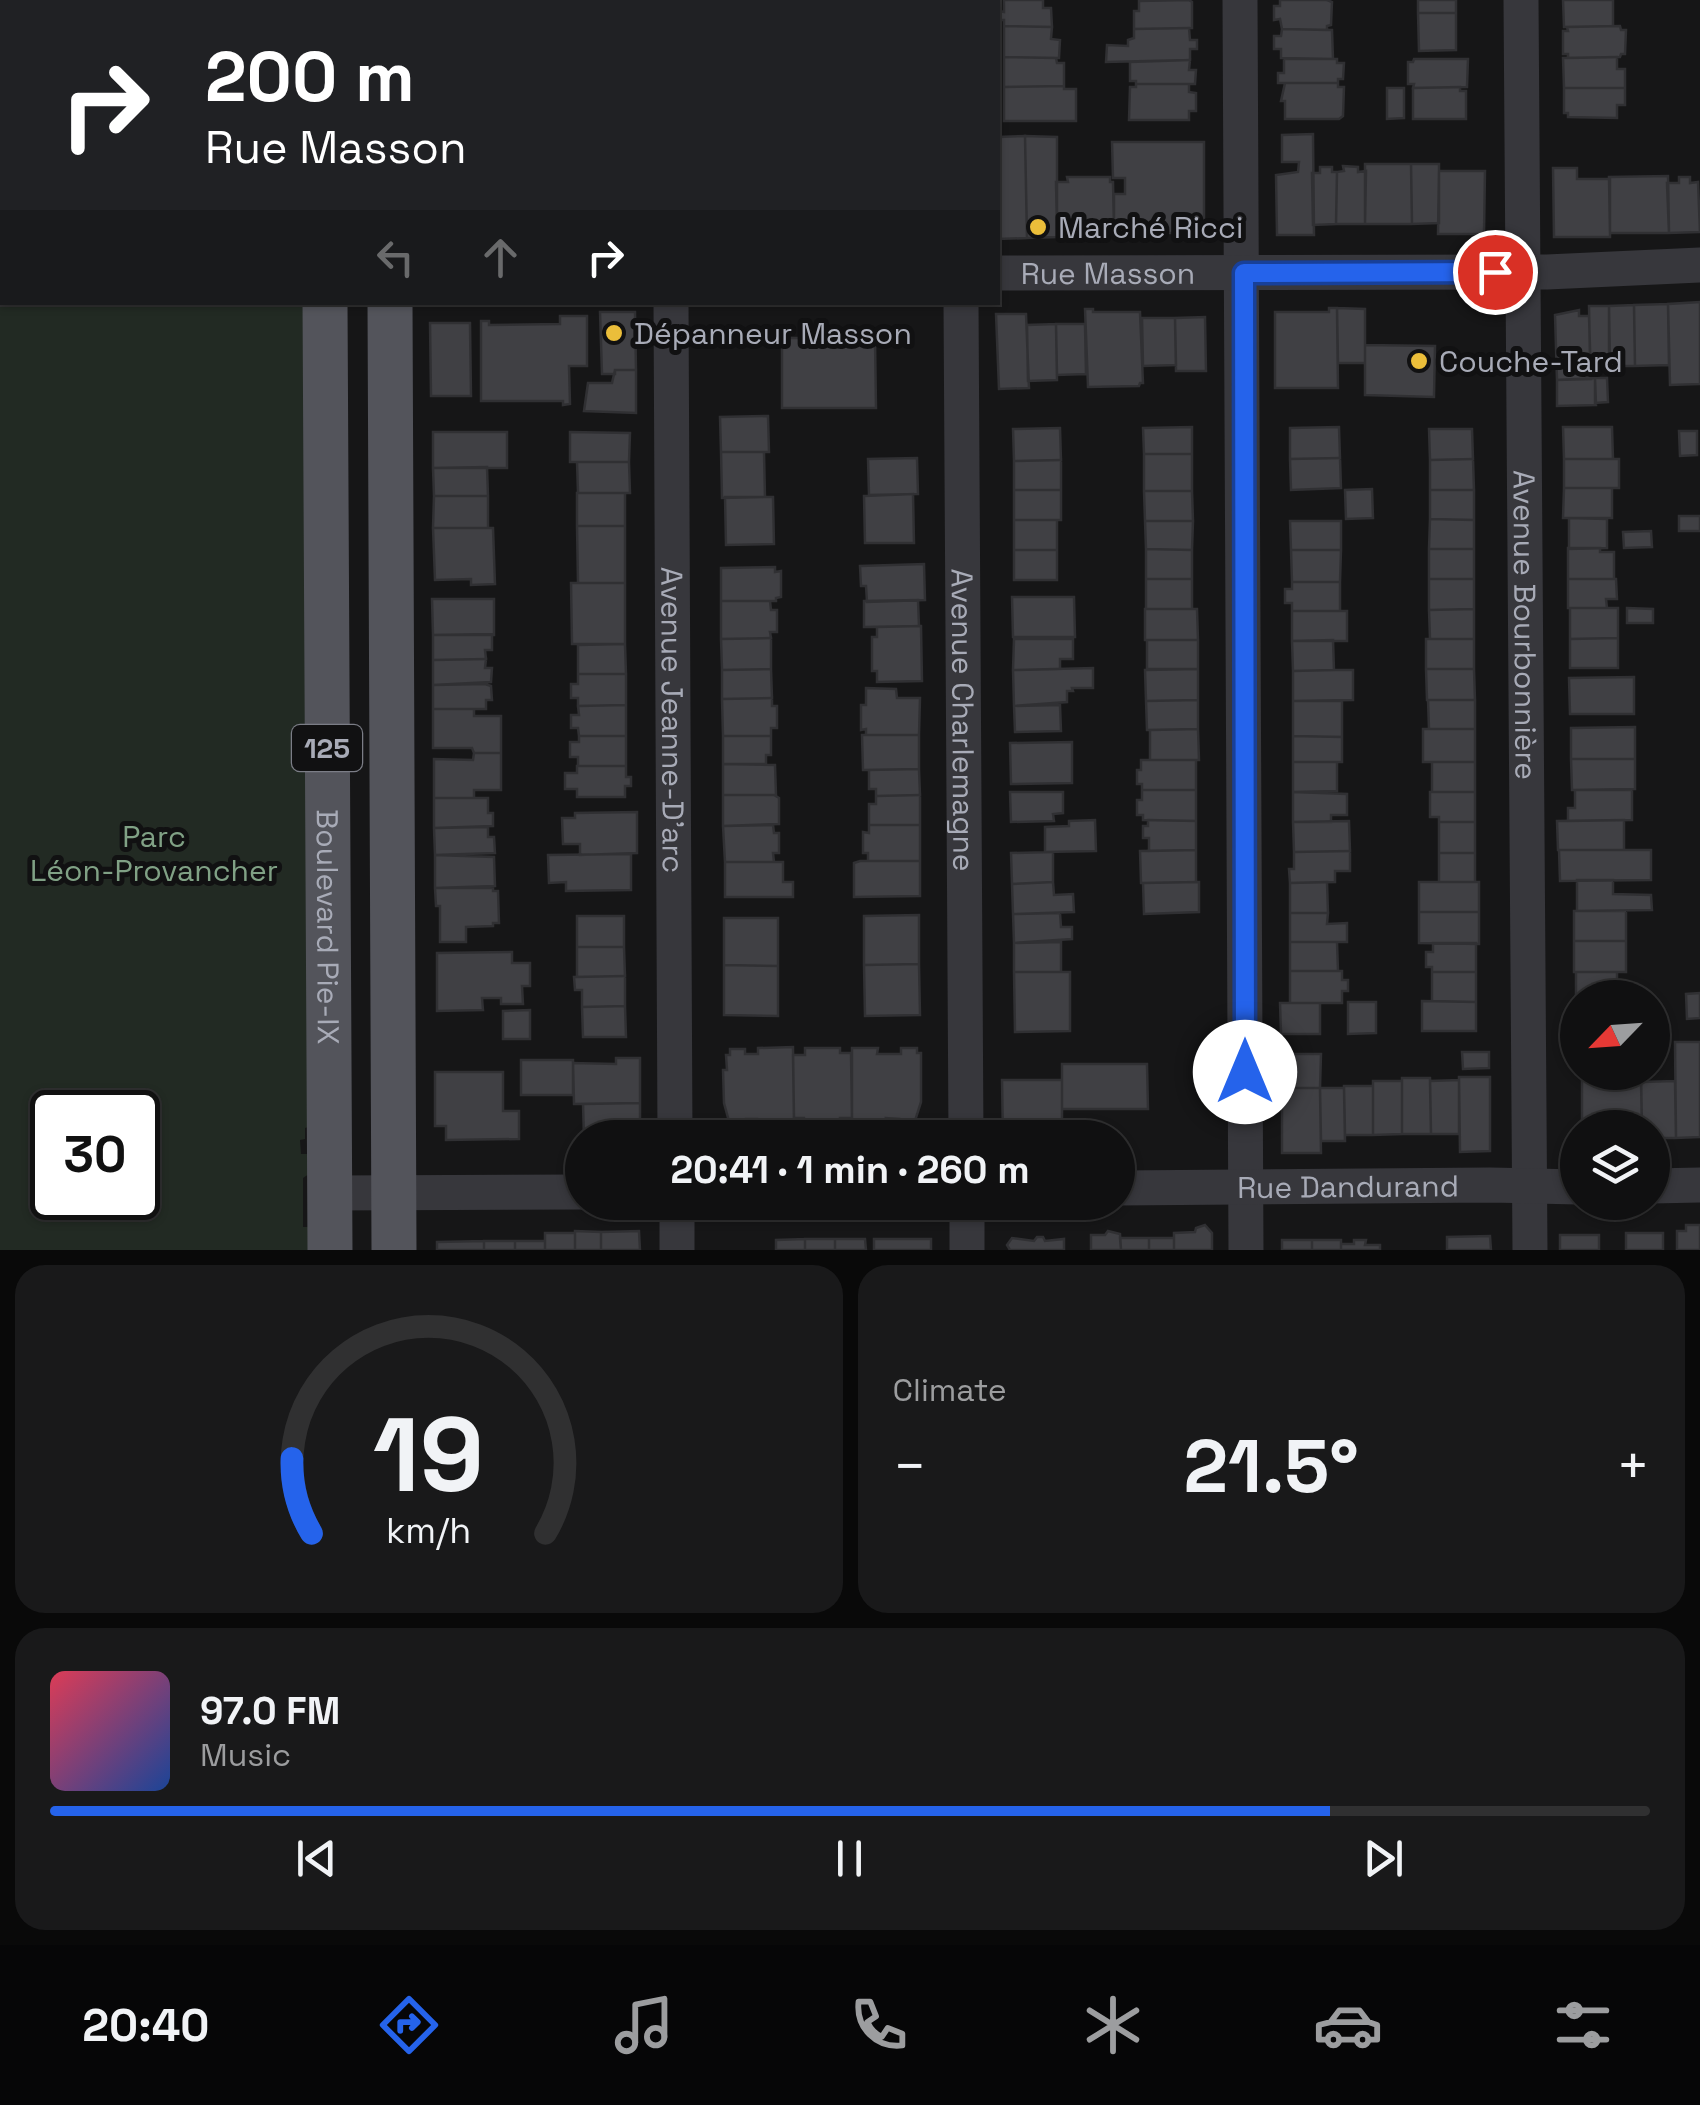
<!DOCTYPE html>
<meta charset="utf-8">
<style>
:root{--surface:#101011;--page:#19191a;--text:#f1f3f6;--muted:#9c9d9f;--line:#303031;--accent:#2563eb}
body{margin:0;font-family:"Space Grotesk",sans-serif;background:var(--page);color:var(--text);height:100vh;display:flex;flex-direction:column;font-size:38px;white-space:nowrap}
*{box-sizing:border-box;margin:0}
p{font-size:32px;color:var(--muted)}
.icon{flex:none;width:55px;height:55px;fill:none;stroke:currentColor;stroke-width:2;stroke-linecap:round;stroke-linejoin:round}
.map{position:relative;height:1250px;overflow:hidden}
.panel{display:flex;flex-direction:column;gap:15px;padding:15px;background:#090909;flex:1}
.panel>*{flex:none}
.top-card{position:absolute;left:0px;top:0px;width:1000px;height:305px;box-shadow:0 2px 8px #0004,0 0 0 2px var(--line);background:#202124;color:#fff;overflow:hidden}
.needle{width:65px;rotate:245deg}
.tools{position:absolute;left:1560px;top:980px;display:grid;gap:20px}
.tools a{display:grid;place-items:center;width:110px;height:110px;border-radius:50%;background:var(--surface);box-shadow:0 2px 8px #0004,0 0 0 2px var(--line);font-size:50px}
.speed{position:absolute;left:30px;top:1090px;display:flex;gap:20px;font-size:50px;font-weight:700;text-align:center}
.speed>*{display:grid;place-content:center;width:130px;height:130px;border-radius:50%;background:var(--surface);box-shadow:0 2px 8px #0004,0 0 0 2px var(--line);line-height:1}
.speed .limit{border:5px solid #111;border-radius:15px;background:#fff;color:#111}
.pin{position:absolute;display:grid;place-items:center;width:85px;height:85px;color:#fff;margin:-42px;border:5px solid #fff;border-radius:50%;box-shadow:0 2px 10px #0007}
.me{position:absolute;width:110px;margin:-55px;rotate:0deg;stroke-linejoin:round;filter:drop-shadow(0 0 8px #0008)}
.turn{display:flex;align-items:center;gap:35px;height:210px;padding:0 40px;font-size:45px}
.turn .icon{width:130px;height:130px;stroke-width:2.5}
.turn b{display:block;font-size:70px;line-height:85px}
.lanes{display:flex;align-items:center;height:95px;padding:0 40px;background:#0003;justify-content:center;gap:50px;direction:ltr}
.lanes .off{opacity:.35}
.big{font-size:75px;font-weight:600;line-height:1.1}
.panel .widget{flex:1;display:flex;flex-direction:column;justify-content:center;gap:15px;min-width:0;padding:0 35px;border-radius:30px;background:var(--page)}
.panel .dial{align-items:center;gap:0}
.dial svg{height:260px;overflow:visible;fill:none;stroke:var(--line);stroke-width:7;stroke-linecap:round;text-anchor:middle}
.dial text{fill:var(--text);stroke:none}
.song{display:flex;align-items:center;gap:30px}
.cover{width:120px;height:120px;border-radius:15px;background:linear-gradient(135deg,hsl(350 70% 55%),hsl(220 70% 35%))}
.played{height:10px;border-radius:5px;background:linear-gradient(90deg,var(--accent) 80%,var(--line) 80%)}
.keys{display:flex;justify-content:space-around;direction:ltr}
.heat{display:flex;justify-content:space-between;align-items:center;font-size:55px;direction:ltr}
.panel .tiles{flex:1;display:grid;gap:15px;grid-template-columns:1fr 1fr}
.widget:last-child{grid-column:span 2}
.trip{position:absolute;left:565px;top:1120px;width:570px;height:100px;border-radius:50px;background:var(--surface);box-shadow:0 2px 8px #0004,0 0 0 2px var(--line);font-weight:600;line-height:100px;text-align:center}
.tab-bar{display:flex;height:160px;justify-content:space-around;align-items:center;background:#060607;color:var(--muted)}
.tab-bar .icon{width:70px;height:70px}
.tab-bar .active{color:var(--accent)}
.tab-bar b{font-size:45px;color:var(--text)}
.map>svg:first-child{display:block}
</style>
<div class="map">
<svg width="1700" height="1250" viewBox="0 0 1700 1250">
<rect width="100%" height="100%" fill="#161617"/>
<path fill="#222a23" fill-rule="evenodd" d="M0 0H302L2 2V302L305 303 309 1127 305 1128V1139L300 1140 301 1154H307L309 1174 303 1178V1227H309V1250H0ZM52 1112H138V1198H52Z"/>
<path fill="#404044" stroke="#303033" stroke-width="2.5" d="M1004 0H1043V8H1051L1052 27 1004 26V20H999V11L1004 12Z
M1189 0 1192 2V28L1134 29V11H1139V1Z
M1280 0H1327L1332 2 1331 25 1327 26V30L1282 29 1280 19 1274 20V6H1280Z
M1418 0H1456V13H1418Z
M1563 0H1613V26L1564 27Z
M1418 13H1456V50L1419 51Z
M1004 26 1052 27 1051 39 1060 40 1059 58 1004 57Z
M1620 26 1621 30H1626L1625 54H1621L1620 57 1568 58V54H1563V31H1568L1567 27Z
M1189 28 1190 40H1197V49H1190V60L1106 62 1107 45 1128 46V40L1134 38V29Z
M1282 29 1332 30 1333 59 1281 58V49H1274V36H1281Z
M1004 57 1056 58 1057 63H1064V86L1004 87Z
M1617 57V69H1625V88H1564L1563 58Z
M1284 59H1337V63H1344L1343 79H1338V83H1278V73H1284Z
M1414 59H1468L1467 87 1413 88 1414 84H1408V62H1413Z
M1190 60 1189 70H1196L1195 84H1136V81H1130V62Z
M1285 83H1338V87H1344L1343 116 1339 119H1285V101H1281Z
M1136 84H1189V92L1196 93V111H1189V120H1129L1130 87H1136Z
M1064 86V89H1076V121H1004V87Z
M1460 87V91H1466V119H1413V88Z
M1387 88H1404V118L1387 119Z
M1564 88H1625V105H1617V118L1568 117V113H1564Z
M1313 134 1314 235H1277L1276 175 1298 172 1299 162H1282V135Z
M1025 136 1027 238 998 239V137Z
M1025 136 1057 137V237L1027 238Z
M1112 142H1204V233H1117V228H1114V194H1125V178H1113Z
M1365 164H1411L1412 224H1365Z
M1411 164H1439V223L1412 224Z
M1343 166 1358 167V172L1366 171 1365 224H1336L1337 172 1344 171Z
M1320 167H1332V172H1337L1336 224 1313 225 1312 173H1320Z
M1553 168H1577V179H1610V237H1554Z
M1439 171H1485L1484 234H1438Z
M1668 176 1669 233H1610L1609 177Z
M1067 177H1110V182H1113L1114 228 1057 229 1056 182H1068Z
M1679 177H1690V183L1698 182 1700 232 1669 233 1667 183H1679Z
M1700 302V384L1670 385 1668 304Z
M1668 304 1669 365 1635 366 1634 305Z
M1634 305 1635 366H1610L1609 306Z
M1589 306H1609V359H1590Z
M1329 308H1337L1338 388H1275V312H1329Z
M1337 308 1365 309V363H1338Z
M1085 309H1093V312H1140L1143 383H1140L1139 386 1088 387Z
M1579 310V316H1589L1591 379 1557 380 1555 315Z
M600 312H635L636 370H615V374H602Z
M996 314H1026L1029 388 999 389Z
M560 316H587V366H569L570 404 563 405V401H481V321H489V325L560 324Z
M1205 317 1206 371H1176L1175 318Z
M1142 318H1175L1176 365 1143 366Z
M430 323H470L471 396H431Z
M1056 324 1057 380 1028 381 1027 325Z
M1056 324H1085L1086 374 1057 375Z
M782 338H875L876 408H782Z
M1365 345 1435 346 1434 397 1365 395Z
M615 370H636V413L584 411 588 383H612Z
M1595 378 1596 405 1557 406V380Z
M1595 378H1607L1608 402 1595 403Z
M768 416 769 452H721L720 417Z
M1192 427V454H1144L1143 428Z
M1339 427 1340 458 1290 459V428Z
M1563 427H1612L1613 459H1564Z
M1060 428 1061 460 1014 461 1013 429Z
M1429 429H1472L1473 459 1430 460Z
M1679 431H1697V455L1680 456Z
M433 432H507V468H433Z
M570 432 630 433 629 462H570Z
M721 452H764L765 497 722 498Z
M1144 454H1192V491H1144Z
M917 458 918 494 869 495 868 459Z
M1340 458 1341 488 1291 490 1290 459Z
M1473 459 1474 490H1430V460Z
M1564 459H1619V488H1564Z
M1061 460V490H1014V461Z
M577 462H629L630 493H578Z
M487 467 488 496H434L433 468Z
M1564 488H1612V518H1563Z
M1372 489 1373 518 1346 519 1345 490Z
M1014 490H1061V520H1014Z
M1430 490H1474V520L1430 519Z
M1144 491H1192L1193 521H1145Z
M577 493H625V526H577Z
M913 494 914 543H865L864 496Z
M434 496H488V528H433Z
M725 497H773L774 544 726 545Z
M1679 516H1700V531H1679Z
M1569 518 1607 519V548L1569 549Z
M1430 519 1474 520V549H1429Z
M1014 520H1057V550H1014Z
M1145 521H1193L1192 550 1146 549Z
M1290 521H1341V550H1291Z
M577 526H625V583H578Z
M433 528H493L495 584 471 585V579L435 580Z
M1651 531 1652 547 1624 548 1623 532Z
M1568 548H1600V552H1614V579H1568Z
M1146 549 1192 550V579H1146Z
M1429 549H1474V579H1429Z
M1014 550H1057V580H1014Z
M1291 550H1341L1340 582H1292Z
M924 564 925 600 867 602 866 586H861L860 566Z
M775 567V572L781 571V597L776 598V601H721V568Z
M1146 579H1192V609H1146Z
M1429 579H1474V609L1429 610Z
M1568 579H1616L1617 599H1606L1607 608H1568Z
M1292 582H1340V611H1292V603H1285V589H1292Z
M571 583H625V644H572Z
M1012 597H1074L1075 637H1013Z
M432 599H494V635H433Z
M918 600 919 626 864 627V601Z
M721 601H770L771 610H777V632H770L771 638 721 639Z
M1570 608H1618V638L1570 639Z
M1627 608 1653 609V623H1627Z
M1145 609H1197L1198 640H1145Z
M1474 609V639H1430L1429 610Z
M1292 611H1347V641H1292Z
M921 626 922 681 877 682V671H872V637H877V627Z
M492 634V650H485L486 659 433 660V635Z
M771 638V669L722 670 721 639Z
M1618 638V668H1570V639Z
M1014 639H1073V659H1060V669L1013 670Z
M1426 639H1474V669H1426Z
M1147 640H1198V669H1147Z
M1333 640 1334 670 1293 671 1292 641Z
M625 644 626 674H578V645Z
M486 659 485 668H492L491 682 433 685V660Z
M1093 668V688H1072L1073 691H1067V702L1014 706 1013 670Z
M771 669 772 698 722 699V670Z
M1198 669V700L1146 701 1145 670Z
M1426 669H1474L1475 700H1427Z
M1334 670H1353V700L1293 701V671Z
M578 674H626V705L578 706V698H571V684H578Z
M1634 677V714H1570L1569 678Z
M485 684 491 686 492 700H486V709H433V685Z
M866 688 896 689 897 698H920L919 735H866V729L861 730V705H866Z
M772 698V706H777V728H771V736H723L722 699Z
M1198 700V729L1147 730 1146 701Z
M1428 700H1475V729H1429Z
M1293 701H1342V737L1293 736Z
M626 705V736H579L578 728H571V715H579L578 706Z
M1060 705 1061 731 1015 732 1014 706Z
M433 709H474V716H501V753H474L472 748H433Z
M1635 727V759H1571V728Z
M1198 729 1199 760H1150V730Z
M1423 729H1475V762H1423Z
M862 735H919V769L863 770Z
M579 736H626V766H578V757H570V742H579Z
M723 736H771V755H766V764H723Z
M1293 736 1342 737V762H1293Z
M1072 742V783L1011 784 1010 743Z
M474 753H501V790H474V798H434V759L473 760Z
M1571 759H1635V789L1572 790Z
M1141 760H1196V790H1142V784H1137V770H1141Z
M1293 762H1337V791L1293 792Z
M1432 762H1475V792H1432Z
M723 764 775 765 776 795H723Z
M577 766H626V777H631V786H625V797H577V789H565V773H577Z
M919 769 920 795 876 796V789H869V770Z
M1142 790H1196V821L1143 820V815H1137V800H1142Z
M1575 790H1632V820L1568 821V808H1575Z
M1010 792H1063V813L1053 814 1054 821 1011 822Z
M1293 792 1347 794V815H1331V822H1293Z
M1430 792H1475V822H1439V817H1430Z
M723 795H774L779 798V824L723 826Z
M920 795V825H869V804H876V796Z
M434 798H488V813H493V826L434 828Z
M637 812V853L580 855V844H563L562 818H575V813Z
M1095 820 1096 851 1045 852V827L1069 826V821Z
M1148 820 1196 821V850L1149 851V838H1143V826H1148Z
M1624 820V850H1558L1557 821Z
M1349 821 1350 851 1294 852 1293 822Z
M1439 822H1475V853H1439Z
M773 825 774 833H779V853H773L774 862H725L723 826Z
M869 825H920V861H868V853H863V832L869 833Z
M488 827V837H494L495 853 435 855 434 828Z
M1196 850V882L1141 883 1140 851Z
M1559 850H1651V880L1560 881Z
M1350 851V871H1335V882L1290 883 1289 869H1294V852Z
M1053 852V882L1012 884 1011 853Z
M1439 853H1475V882H1439Z
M631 854V890L566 891V882L549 883 548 855Z
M435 855 494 857 495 886 435 888Z
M860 861H920V896L854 897V863Z
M725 862H783V882H793V897H725Z
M1577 880H1613V894L1651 895 1652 910 1577 911Z
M1053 882 1054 895 1073 894 1074 912 1013 914 1012 884Z
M1199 882V912L1144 914 1143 883Z
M1327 882 1328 913H1290V883Z
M1419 882H1479V912H1419Z
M435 888H493V891H498L499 923H493V926L466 927V942H440V906H436Z
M1574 911H1626V941H1574Z
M1419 912H1479V944L1419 943Z
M1060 913 1061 927H1072V939L1014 943 1013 914Z
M1290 913H1328L1327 924 1347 923V942H1290Z
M919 915V964L864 965V916Z
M577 916H624V947H577Z
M724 918H778V966L724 965Z
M1574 941H1626V972H1574Z
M1061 942V972H1014V943Z
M1290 942H1337L1338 971H1290Z
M1433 943H1476V972H1432V967H1426V952H1433Z
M577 947H624L625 976 577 977Z
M512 952V963H530V986H522L523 1004H501V998H482L483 1010 437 1011V953Z
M919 964 920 1015 865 1016 864 965Z
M724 965 778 966V1016L724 1015Z
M1290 971H1342V980H1348V991H1342V1003H1290Z
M1014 972H1070V1031L1015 1032Z
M1432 972H1476V1002L1432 1001Z
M1576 972H1617V998H1578L1576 1005Z
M625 976V1006L582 1007V990H575L574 977Z
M1700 993V1018L1687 1019 1686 994Z
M1422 1001 1476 1002V1031H1422Z
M1348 1002H1376V1033L1348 1034Z
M1280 1003H1320V1034H1281Z
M625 1006 626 1037H583L582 1007Z
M530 1010V1039H503V1011Z
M1675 1042H1700V1137L1676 1138Z
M793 1047 794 1124 757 1125V1119H746V1125H730L724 1103 723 1070H727L726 1055H730V1049H745V1054H758V1048Z
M805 1048H840V1053H851L852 1118H840V1124L805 1125 804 1118H794L793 1055H805Z
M852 1048H878L877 1054H901V1048H917V1053H921V1102L914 1124H898L899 1119 886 1118 887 1124H852Z
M1462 1052H1489V1068L1463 1069Z
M1289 1054H1321L1320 1088H1290Z
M616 1058H640V1103L574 1104 573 1063 616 1064Z
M521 1060H573V1095H521Z
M1062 1064H1147L1148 1109H1062Z
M435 1072H503V1111H519V1139L446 1140V1126H435Z
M1582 1075H1641L1642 1128H1582Z
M1459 1077H1490V1151L1460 1152Z
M1402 1078H1430L1431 1134H1402Z
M1002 1080H1062V1138H1003Z
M1459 1080V1134H1431L1430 1081Z
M1373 1081H1402V1134L1373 1135Z
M1675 1081 1676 1138H1652V1128H1642L1641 1082Z
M1344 1086H1373V1135H1345Z
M1282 1088H1320L1321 1153H1282Z
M1320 1088H1344L1345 1141H1321Z
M640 1103V1138H584L583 1104Z
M1205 1225 1212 1233V1250H1174V1233L1195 1232 1196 1228Z
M1686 1225H1700V1250H1677V1231H1686Z
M575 1231 601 1232V1250H575Z
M639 1231 640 1250H601V1232Z
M1108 1231 1120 1234 1121 1250H1091V1235H1105Z
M545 1233H575V1250H545Z
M1626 1233H1663V1250H1626Z
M1560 1235H1599V1250H1560Z
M1490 1236 1491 1250H1447V1237Z
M1037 1237H1043L1045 1241 1064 1239V1250H1010L1007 1245 1012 1238 1034 1241Z
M1120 1238H1149V1250H1121Z
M1149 1238H1174V1250H1149Z
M805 1239V1250H776V1240Z
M805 1239H835V1250H805Z
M835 1239H865L866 1250H835Z
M874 1239H931V1250H874Z
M1282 1240H1312V1250H1282Z
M1312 1240H1341V1250H1312Z
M1354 1240H1366L1365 1245H1380V1250H1341V1244H1354Z
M484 1241V1250H437V1242Z
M484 1241H515V1250H484Z
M515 1241H545V1250H515Z"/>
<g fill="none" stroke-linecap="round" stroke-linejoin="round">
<g stroke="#37373c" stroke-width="35">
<path d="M670 0V2"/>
<path d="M962 0V2"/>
<path d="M1240 0 1246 1250"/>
<path id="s1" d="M1521 0 1530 1250"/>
<path id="s2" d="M998 273 1547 272 1700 265"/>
<path id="s3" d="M671 302 675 1138"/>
<path id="s4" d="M961 302 966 1138"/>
<path d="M1652 1186 1700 1185"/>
<path id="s5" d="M1118 1188 1490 1185 1578 1187"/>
<path d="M330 1193 582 1192"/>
<path d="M677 1202V1250"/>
<path d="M967 1202V1250"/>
</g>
<g stroke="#53545b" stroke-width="45">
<path d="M323 0V2"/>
<path d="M388 0V2"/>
<path id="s6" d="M325 302 330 1250"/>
<path d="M390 302 394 1250"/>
</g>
</g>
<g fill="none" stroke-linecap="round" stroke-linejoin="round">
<g stroke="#184099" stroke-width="25">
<path id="route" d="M1245 1072 1244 273 1495 272"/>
</g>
<use href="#route" stroke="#2563eb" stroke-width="18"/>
</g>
<g fill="#ebbe3a" stroke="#111112" stroke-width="4">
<circle cx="1038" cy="227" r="10"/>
<circle cx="614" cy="333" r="10"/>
<circle cx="1419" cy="361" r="10"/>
</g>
<g text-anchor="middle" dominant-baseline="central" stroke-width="10" stroke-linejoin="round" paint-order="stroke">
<rect fill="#111112" stroke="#7b7d86" stroke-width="2.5" x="292" y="725" width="70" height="46" rx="8"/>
<g font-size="28" font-weight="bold" fill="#a8abb7">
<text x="327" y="748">125</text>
</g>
<g font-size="30" fill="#a8abb7" stroke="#111112" text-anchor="start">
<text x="1058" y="227">Marché Ricci</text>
<text x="634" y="333">Dépanneur Masson</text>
<text x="1439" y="361">Couche-Tard</text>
</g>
<g font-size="30" fill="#a8abb7" stroke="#111112">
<text stroke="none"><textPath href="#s2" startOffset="110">Rue Masson</textPath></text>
<text stroke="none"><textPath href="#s1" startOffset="625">Avenue Bourbonnière</textPath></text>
<text stroke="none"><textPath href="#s3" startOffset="418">Avenue Jeanne-D'arc</textPath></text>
<text stroke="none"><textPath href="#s4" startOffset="418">Avenue Charlemagne</textPath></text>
<text stroke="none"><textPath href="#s6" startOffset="625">Boulevard Pie-IX</textPath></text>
<text stroke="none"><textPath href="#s5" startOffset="230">Rue Dandurand</textPath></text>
</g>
<g font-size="30" fill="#80a185" stroke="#111112">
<text x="154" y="836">Parc<tspan x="154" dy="34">Léon-Provancher</tspan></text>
</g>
</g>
</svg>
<div class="tools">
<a><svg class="needle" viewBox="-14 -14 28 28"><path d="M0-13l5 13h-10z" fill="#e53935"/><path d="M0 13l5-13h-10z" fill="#9c9d9f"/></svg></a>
<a><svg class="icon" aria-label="layers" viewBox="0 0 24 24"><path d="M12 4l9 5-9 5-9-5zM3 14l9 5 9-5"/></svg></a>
</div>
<div class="speed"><div class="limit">30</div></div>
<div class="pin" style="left:1495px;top:272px;background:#d93025"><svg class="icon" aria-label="arrive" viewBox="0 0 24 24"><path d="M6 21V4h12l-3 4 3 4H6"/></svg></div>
<svg class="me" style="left:1245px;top:1072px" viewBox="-20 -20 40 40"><circle r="19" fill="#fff"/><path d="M0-13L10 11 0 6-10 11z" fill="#2563eb"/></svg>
<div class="trip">20:41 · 1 min · 260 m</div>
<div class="top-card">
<div class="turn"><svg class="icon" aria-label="right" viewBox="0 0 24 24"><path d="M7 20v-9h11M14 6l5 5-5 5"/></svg><div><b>200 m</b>Rue Masson</div></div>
<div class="lanes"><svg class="icon off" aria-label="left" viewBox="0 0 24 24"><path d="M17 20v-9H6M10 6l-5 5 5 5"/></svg><svg class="icon off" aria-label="ahead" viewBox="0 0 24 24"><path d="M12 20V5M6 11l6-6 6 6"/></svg><svg class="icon" aria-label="right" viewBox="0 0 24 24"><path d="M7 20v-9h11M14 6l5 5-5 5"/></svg></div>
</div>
</div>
<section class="panel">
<div class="tiles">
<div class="widget dial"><svg viewBox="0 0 100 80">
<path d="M14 69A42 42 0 1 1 86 69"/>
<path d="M14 69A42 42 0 0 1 8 46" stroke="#2563eb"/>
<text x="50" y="56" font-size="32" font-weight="700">19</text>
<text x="50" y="72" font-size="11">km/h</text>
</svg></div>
<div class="widget"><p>Climate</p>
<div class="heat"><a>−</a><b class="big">21.5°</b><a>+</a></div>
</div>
<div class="widget">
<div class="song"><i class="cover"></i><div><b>97.0 FM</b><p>Music</p></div></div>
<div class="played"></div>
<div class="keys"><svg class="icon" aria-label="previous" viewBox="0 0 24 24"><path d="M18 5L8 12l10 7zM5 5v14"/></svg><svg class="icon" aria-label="pause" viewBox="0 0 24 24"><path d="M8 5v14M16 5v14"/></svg><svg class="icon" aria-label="next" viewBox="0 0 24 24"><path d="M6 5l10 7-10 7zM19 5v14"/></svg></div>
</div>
</div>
</section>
<nav class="tab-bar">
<b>20:40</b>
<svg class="icon active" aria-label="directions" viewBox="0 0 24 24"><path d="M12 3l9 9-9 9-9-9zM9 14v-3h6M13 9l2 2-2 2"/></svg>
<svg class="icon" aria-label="music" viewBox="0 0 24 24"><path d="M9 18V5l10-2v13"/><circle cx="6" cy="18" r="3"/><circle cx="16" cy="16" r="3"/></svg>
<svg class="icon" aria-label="phone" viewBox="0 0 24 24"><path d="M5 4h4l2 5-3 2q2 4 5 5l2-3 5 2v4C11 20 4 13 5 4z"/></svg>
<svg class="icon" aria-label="climate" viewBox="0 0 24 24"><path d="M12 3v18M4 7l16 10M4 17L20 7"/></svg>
<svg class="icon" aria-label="car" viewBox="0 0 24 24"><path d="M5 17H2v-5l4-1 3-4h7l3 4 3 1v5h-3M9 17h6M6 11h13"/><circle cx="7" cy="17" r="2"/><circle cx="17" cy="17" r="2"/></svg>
<svg class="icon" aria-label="filters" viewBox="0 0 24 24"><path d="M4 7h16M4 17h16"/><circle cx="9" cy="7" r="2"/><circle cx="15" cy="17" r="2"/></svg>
</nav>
